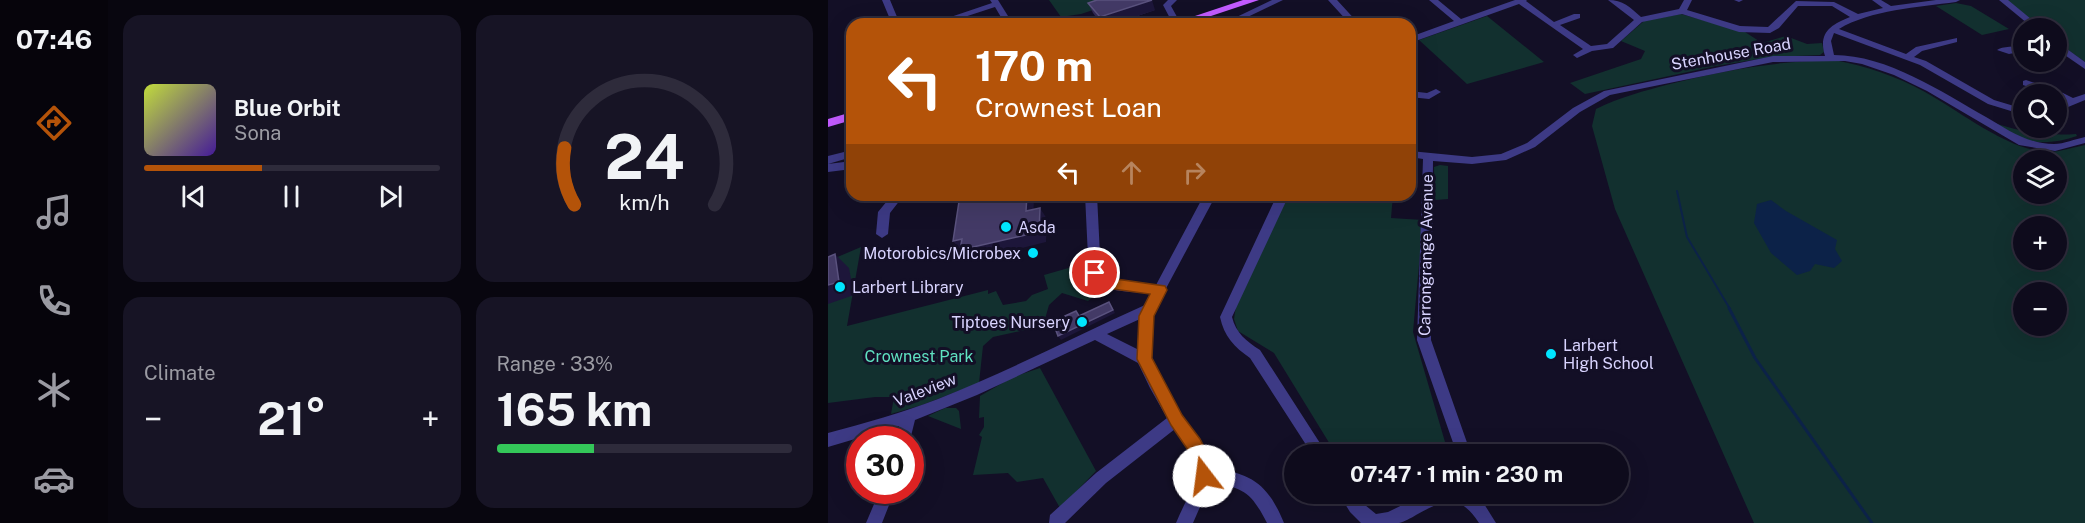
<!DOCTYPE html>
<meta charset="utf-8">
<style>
:root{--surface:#0e0b1c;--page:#171425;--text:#f1f3f6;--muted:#9b9ba3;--line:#2e2b3b;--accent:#b45309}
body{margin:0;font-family:"Public Sans",sans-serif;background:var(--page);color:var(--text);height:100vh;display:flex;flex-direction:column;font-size:22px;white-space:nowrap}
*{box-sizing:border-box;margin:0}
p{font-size:20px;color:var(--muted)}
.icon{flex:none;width:33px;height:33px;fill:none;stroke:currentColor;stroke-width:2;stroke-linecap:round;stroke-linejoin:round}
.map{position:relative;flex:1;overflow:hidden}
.panel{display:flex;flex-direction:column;gap:15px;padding:15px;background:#08060f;width:720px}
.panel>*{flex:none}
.hud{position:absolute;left:18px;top:18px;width:570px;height:183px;border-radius:18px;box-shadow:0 6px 24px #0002,0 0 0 2px var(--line);background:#b45309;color:#fff;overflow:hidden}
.fabs{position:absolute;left:1185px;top:18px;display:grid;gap:12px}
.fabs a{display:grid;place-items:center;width:54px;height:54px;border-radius:50%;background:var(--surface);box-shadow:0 6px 24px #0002,0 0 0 2px var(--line);font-size:30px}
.speed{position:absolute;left:18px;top:426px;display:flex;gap:12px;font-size:30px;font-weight:700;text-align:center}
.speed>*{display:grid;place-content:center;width:78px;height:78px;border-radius:50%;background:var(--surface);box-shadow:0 6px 24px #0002,0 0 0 2px var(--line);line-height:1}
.speed .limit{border:9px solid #d22;background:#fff;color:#111}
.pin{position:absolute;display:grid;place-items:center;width:51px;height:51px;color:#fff;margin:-26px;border:3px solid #fff;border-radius:50%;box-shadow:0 2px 6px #0007}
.me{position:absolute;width:66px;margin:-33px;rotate:345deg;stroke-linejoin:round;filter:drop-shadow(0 0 4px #0008)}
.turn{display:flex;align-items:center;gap:21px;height:126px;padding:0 30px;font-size:27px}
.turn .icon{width:78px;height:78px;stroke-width:2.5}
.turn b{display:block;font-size:42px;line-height:51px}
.lanes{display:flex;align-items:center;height:57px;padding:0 30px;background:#0003;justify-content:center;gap:30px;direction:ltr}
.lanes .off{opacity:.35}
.big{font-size:45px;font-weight:700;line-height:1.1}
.panel .widget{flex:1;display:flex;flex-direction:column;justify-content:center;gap:9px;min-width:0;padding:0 21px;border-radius:18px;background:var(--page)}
.panel .dial{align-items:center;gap:0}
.dial svg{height:156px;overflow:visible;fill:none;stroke:var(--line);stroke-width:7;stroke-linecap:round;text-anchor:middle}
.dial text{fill:var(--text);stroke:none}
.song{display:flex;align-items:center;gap:18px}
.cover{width:72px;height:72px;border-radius:9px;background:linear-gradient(135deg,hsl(70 70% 55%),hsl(260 70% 35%))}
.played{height:6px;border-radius:3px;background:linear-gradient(90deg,var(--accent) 40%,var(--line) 40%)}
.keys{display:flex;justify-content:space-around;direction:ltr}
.heat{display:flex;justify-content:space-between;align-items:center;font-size:33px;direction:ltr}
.charge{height:9px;border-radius:4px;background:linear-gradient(90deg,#34c759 33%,var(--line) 0)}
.panel .tiles{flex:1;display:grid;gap:15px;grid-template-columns:repeat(2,1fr)}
.trip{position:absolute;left:456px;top:444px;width:345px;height:60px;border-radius:30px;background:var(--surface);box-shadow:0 6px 24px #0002,0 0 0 2px var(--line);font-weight:700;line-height:60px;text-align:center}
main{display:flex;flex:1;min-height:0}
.tab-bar{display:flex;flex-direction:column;width:108px;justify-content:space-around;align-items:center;background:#06040b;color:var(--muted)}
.tab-bar .icon{width:42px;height:42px}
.tab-bar .selected{color:var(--accent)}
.tab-bar b{font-size:27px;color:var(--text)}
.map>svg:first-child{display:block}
</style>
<main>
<nav class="tab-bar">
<b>07:46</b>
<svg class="icon selected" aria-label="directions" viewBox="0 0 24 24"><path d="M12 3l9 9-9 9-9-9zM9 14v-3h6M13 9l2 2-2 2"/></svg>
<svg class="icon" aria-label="music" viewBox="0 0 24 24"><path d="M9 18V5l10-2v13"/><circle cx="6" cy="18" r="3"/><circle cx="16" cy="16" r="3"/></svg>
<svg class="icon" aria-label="phone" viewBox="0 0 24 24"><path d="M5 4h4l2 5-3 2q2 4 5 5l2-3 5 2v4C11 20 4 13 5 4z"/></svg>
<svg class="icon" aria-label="climate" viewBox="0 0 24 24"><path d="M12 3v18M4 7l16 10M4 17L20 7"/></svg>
<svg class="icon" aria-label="car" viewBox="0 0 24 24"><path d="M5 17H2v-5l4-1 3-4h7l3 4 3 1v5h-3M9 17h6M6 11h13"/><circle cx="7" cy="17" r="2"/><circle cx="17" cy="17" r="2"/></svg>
</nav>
<section class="panel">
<div class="tiles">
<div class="widget">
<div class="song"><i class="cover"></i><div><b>Blue Orbit</b><p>Sona</p></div></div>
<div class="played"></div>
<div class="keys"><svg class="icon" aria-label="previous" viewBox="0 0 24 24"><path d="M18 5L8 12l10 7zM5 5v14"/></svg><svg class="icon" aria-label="pause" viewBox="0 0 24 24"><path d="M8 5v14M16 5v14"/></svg><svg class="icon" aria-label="next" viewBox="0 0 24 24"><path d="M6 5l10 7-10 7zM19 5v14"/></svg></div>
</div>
<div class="widget dial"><svg viewBox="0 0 100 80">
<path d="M14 69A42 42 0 1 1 86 69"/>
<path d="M14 69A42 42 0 0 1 9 40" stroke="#b45309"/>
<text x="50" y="56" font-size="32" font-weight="700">24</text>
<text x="50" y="72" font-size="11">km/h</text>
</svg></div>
<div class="widget"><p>Climate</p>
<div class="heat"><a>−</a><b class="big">21°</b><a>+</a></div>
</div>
<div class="widget"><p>Range · 33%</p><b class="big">165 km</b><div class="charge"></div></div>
</div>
</section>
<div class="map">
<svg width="1257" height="523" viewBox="0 0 1257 523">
<rect width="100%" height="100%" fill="#130f26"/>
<path fill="#12302f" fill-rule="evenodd" d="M221 0H295L253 14 233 17Z
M1178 0H1257V62L1229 42 1228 28H1214Z
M1128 3 1143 6 1181 29 1154 35 1108 6Z
M853 14 917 32 934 43 958 36 979 44 994 43 996 52 992 55 943 57 888 66 757 94 742 83 813 59 817 51 793 41 816 21Z
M659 16 716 62 639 84 591 40Z
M1006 60C1038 66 1068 76 1097 92 1130 110 1182 152 1221 152 1232 152 1246 147 1257 145V523H926L787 209 764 126 768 109C792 97 816 91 842 84 896 70 950 61 1006 60ZM1196 160H1228V194H1196ZM1196 226H1228V260H1196ZM1196 292H1228V326H1196Z
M1166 123C1193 132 1219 136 1248 134L1249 136C1216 147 1193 144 1166 123Z
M612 165 620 166V199L607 200 606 167Z
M460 195H565L563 218 595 220 585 332 617 442 596 454H508L446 353 410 331 406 319 408 306Z
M33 247 19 326 160 290V294L168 291 175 305 198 301 204 295 220 289 216 275 258 263 262 282 275 289 260 301 234 293 221 305 215 326 165 337 155 346 151 383 94 405 63 414 66 397H47L0 403V261Z
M212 368 268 471 232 508 215 478 189 482 180 473 145 475 154 437 151 435 156 427V417L151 418 152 396 185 377Z
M117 408H128L131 411 133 429 100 416Z"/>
<path fill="#0c2248" d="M943 200 958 211 1009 240 1007 249 1014 261 1006 268 987 264 982 271 969 275 943 253 926 223 929 204Z"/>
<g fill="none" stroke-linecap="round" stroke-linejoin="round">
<path stroke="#0c2248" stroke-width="2" d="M849 191 859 237 902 309"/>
<path stroke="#0c2248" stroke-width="3" d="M901 308 927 358 1044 523"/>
<path fill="#3d3a85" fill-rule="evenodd" d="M54 0H62L72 24H64Z
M162 0H170L185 24H177L167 7 115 24H102L164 3Z
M340 0H349L343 6 353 24H345L335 5Z
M444 0H455L405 24H394Z
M500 0H509L531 24H522Z
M601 0H610L633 19 687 0H699L698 1 726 22 746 14H752V18L732 25 763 46 779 44 806 20 780 0C795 0 802 7 813 17L851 9 856 0H864L859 10 912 26 940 27 968 1 1006 2 1030 14 1055 8 1044 0H1053L1063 6 1108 0H1132L1128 2C1091 7 1042 10 1011 29L1078 54 1088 47 1129 38V42L1094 51 1086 57 1098 61 1166 100 1196 109V115L1160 104 1092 65 1006 33 1003 41 1006 55C1059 55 1114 92 1158 117 1180 130 1200 144 1226 144 1236 144 1247 139 1257 137V143L1227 151 1191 145 1099 91 1066 75 1034 64 1017 61 945 62 782 95 752 112 707 147 678 160 644 164 605 161 603 340 643 454H629L589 340 595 159 582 157V151L644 157 673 154 699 143 745 108 776 91 945 56H997C990 33 1002 25 1022 17L1004 6H970L951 28 942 33 911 32 854 14 814 22 785 48 764 51 749 58 745 55 755 49 691 4 582 43V37L626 21Z
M906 0H915L911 2Z
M1171 0H1180L1214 28H1205Z
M242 18 246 21 245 23 229 24Z
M1228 41 1257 62V69L1228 49Z
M1196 45V51L1181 54 1169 50C1174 46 1188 47 1196 45Z
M1198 80 1235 93 1245 98 1257 94V100L1228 112V105L1237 102 1228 97V94H1221L1195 85V81Z
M608 89 613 92 601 99 582 97V91L599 93Z
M24 150V157L0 164V156Z
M24 161V169L0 172V164Z
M64 195H76L62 213 60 234 54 238 48 234 50 212Z
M257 195H269L273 275 280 278 328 285 376 195H388L327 309 323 327 322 347 323 359 327 371 349 408 376 446 384 469C424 472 441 486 456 523H439C424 494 416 486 382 484L365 523H348C368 475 382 478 347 429L278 483 237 523H221L222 515 268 473 339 418 322 388 310 363 267 340 149 395 87 420 82 440H68L71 426 0 447V433C37 423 74 413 110 399 181 371 248 336 317 305L323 294C304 291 273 293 261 277ZM312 319 309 349 279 334Z
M449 195H461L404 317C408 333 418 341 432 350L499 454H484L422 358C406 347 396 336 392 317Z
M52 490H67L54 523H38Z
M511 494H528L537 505 548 514 560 512 597 494H645L653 499 668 523H651C632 493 615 500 588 515 583 518 576 522 571 523 559 523 545 523 533 523L522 512Z"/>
<path fill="#c25bff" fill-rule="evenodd" d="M415 0H431L359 24H343Z
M24 112V120L0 127V119Z"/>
</g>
<path fill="#312854" d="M260 3 327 10 286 24H273L265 13Z"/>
<path fill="#1d163a" d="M324 0 327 10 286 24H275L272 17Z
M196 195H204L206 199 205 222 198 211Z
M212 208 219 219 218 242 141 261 125 241Z
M7 254 21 268 26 295 0 304V285Z
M283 305 287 313 233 340 230 336Z
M50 434 54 436V440H49Z"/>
<path fill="#433a66" stroke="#5a527e" stroke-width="1.5" d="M269 0H324L272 17 260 3Z
M23 141H24V149L21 150Z
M132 195H199L198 211 212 208 211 232 132 250 134 239 125 241Z
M7 254 11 282 0 285V257Z
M281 302 285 310 230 336 227 328 239 322 237 316 248 311 251 316Z
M50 434 49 440H37L38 437Z"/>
<path fill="#b45309" stroke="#753606" stroke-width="1.5" d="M267 267 281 278 337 286 339 290 326 316 324 358 354 415 372 439 383 460 385 465 382 482 376 484 370 482 367 476 368 466 360 450 343 425 309 359 311 316 322 294 278 288 262 281 260 277 262 269Z"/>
<g fill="#00e5ff" stroke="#130f26" stroke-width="2">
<circle cx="178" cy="227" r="6"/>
<circle cx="205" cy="253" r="6"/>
<circle cx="12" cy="287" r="6"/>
<circle cx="254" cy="322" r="6"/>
<circle cx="723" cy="354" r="6"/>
</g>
<g text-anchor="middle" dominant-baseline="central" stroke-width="6" stroke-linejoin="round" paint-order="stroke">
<g font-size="16" fill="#d9d4ff" stroke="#130f26">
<text transform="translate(903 54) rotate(-10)">Stenhouse Road</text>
<text transform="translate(598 255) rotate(-89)">Carrongrange Avenue</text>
<text transform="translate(97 390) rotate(-21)">Valeview</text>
</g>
<g font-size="16" fill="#d9d4ff" stroke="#130f26" text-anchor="start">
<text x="190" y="227">Asda</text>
<text x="193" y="253" text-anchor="end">Motorobics/Microbex</text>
<text x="24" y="287">Larbert Library</text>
<text x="242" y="322" text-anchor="end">Tiptoes Nursery</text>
<text x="735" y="345">Larbert<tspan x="735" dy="18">High School</tspan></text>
</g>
<g font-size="16" fill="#5fe0c0" stroke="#130f26">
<text x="91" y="356">Crownest Park</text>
</g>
</g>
</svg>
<div class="fabs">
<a><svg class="icon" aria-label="sound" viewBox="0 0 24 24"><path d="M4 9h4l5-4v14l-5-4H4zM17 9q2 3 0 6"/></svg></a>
<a><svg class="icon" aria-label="search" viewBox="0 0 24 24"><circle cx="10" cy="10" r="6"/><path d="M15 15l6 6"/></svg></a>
<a><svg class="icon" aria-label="layers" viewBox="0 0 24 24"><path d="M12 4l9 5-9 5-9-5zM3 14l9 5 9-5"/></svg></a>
<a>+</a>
<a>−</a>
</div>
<div class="speed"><div class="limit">30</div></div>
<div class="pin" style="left:267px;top:273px;background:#d93025"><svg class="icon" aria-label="arrive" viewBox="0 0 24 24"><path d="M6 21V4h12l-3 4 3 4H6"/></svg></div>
<svg class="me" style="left:376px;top:476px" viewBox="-20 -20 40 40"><circle r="19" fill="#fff"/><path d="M0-13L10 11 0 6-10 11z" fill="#b45309"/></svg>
<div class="trip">07:47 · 1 min · 230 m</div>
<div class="hud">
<div class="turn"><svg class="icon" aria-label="left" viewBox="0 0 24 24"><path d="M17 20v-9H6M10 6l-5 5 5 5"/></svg><div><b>170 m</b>Crownest Loan</div></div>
<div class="lanes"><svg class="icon" aria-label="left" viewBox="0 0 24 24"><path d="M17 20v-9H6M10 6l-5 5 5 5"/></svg><svg class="icon off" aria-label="ahead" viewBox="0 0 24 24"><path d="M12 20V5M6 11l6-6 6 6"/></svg><svg class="icon off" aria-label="right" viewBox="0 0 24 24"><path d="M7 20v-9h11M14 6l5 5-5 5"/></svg></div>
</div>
</div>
</main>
